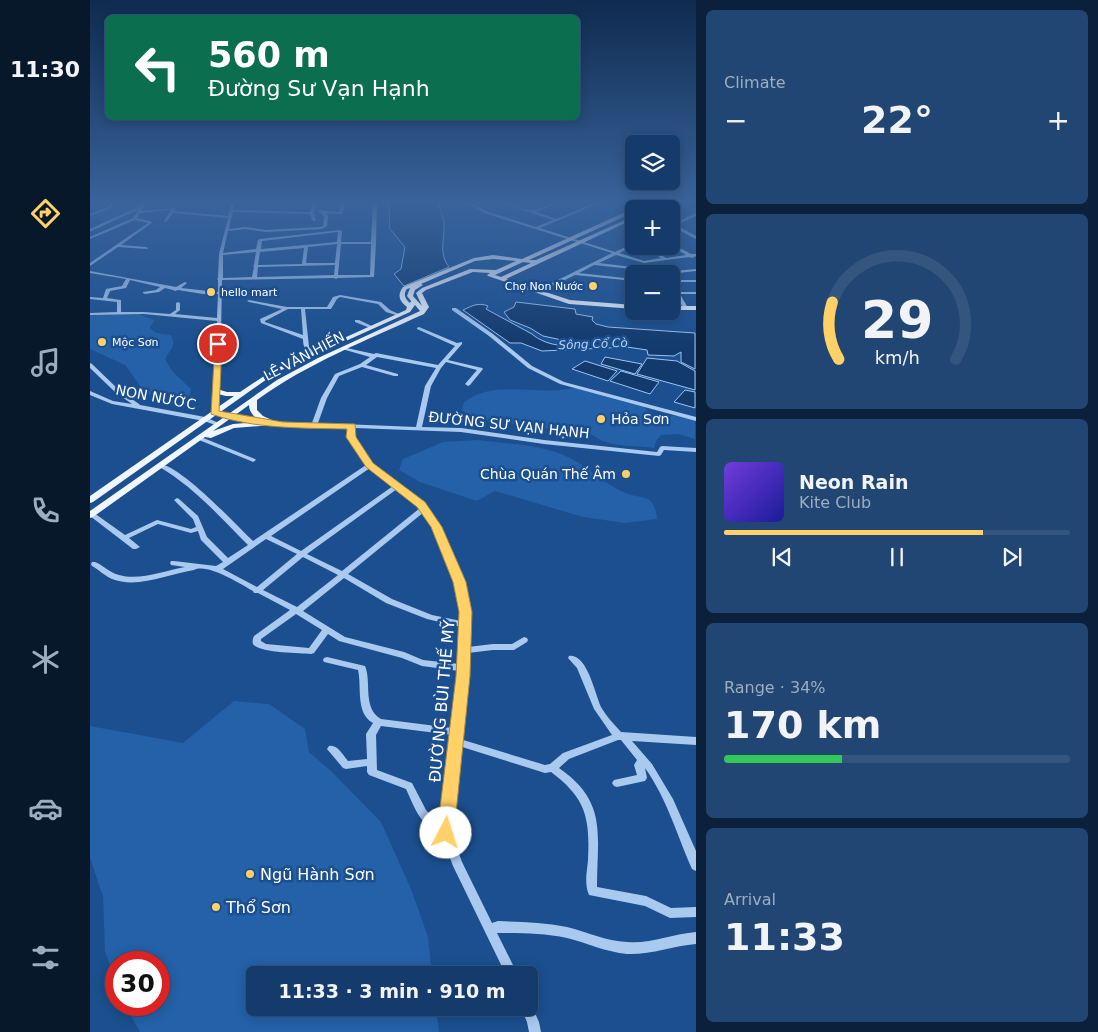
<!DOCTYPE html>
<meta charset="utf-8">
<style>
:root{--surface:#143b6b;--page:#214673;--text:#f1f3f6;--muted:#9dadc1;--line:#33557e;--accent:#ffd166}
body{margin:0;font-family:"DejaVu Sans",sans-serif;background:var(--page);color:var(--text);height:100vh;display:flex;flex-direction:column;font-size:19px;white-space:nowrap}
*{box-sizing:border-box;margin:0}
p{font-size:16px;color:var(--muted)}
.icon{flex:none;width:28px;height:28px;fill:none;stroke:currentColor;stroke-width:2;stroke-linecap:round;stroke-linejoin:round}
.map{position:relative;flex:1;overflow:hidden}
.drawer{display:flex;flex-direction:column;gap:10px;padding:10px;background:#0b203b;width:402px}
.drawer>*{flex:none}
.banner{position:absolute;left:15px;top:15px;width:475px;height:105px;border-radius:8px;box-shadow:0 2px 12px #0003,0 0 0 1px var(--line);background:#0b6e4f;color:#fff;overflow:hidden}
.fabs{position:absolute;left:535px;top:135px;display:grid;gap:10px}
.fabs a{display:grid;place-items:center;width:55px;height:55px;border-radius:8px;background:var(--surface);box-shadow:0 2px 12px #0003,0 0 0 1px var(--line);font-size:25px}
.speed{position:absolute;left:15px;top:951px;display:flex;gap:10px;font-size:25px;font-weight:700;text-align:center}
.speed>*{display:grid;place-content:center;width:65px;height:65px;border-radius:50%;background:var(--surface);box-shadow:0 2px 12px #0003,0 0 0 1px var(--line);line-height:1}
.speed .limit{border:8px solid #d22;background:#fff;color:#111}
.pin{position:absolute;display:grid;place-items:center;width:42px;height:42px;color:#fff;margin:-21px;border:2px solid #fff;border-radius:50%;box-shadow:0 1px 5px #0007}
.me{position:absolute;width:55px;margin:-28px;rotate:5deg;stroke-linejoin:round;filter:drop-shadow(0 0 4px #0008)}
.turn{display:flex;align-items:center;gap:18px;height:105px;padding:0 20px;font-size:22px}
.turn .icon{width:65px;height:65px;stroke-width:2.5}
.turn b{display:block;font-size:35px;line-height:42px}
.big{font-size:38px;font-weight:800;line-height:1.1}
.drawer .tile{flex:1;display:flex;flex-direction:column;justify-content:center;gap:8px;min-width:0;padding:0 18px;border-radius:8px;background:var(--page)}
.drawer .dial{align-items:center;gap:0}
.dial svg{height:130px;overflow:visible;fill:none;stroke:var(--line);stroke-width:7;stroke-linecap:round;text-anchor:middle}
.dial text{fill:var(--text);stroke:none}
.song{display:flex;align-items:center;gap:15px}
.cover{width:60px;height:60px;border-radius:8px;background:linear-gradient(135deg,hsl(260 70% 55%),hsl(240 70% 35%))}
.played{height:5px;border-radius:2px;background:linear-gradient(90deg,var(--accent) 75%,var(--line) 75%)}
.keys{display:flex;justify-content:space-around;direction:ltr}
.heat{display:flex;justify-content:space-between;align-items:center;font-size:28px;direction:ltr}
.charge{height:8px;border-radius:4px;background:linear-gradient(90deg,#34c759 34%,var(--line) 0)}
.trip{position:absolute;left:156px;top:966px;width:292px;height:50px;border-radius:8px;background:var(--surface);box-shadow:0 2px 12px #0003,0 0 0 1px var(--line);font-weight:800;line-height:50px;text-align:center}
main{display:flex;flex:1;min-height:0}
.tab-bar{display:flex;flex-direction:column;width:90px;justify-content:space-around;align-items:center;background:#08182b;color:var(--muted)}
.tab-bar .icon{width:35px;height:35px}
.tab-bar .on{color:var(--accent)}
.tab-bar b{font-size:22px;color:var(--text)}
.map>svg:first-child{display:block}
</style>
<main>
<nav class="tab-bar">
<b>11:30</b>
<svg class="icon on" aria-label="directions" viewBox="0 0 24 24"><path d="M12 3l9 9-9 9-9-9zM9 14v-3h6M13 9l2 2-2 2"/></svg>
<svg class="icon" aria-label="music" viewBox="0 0 24 24"><path d="M9 18V5l10-2v13"/><circle cx="6" cy="18" r="3"/><circle cx="16" cy="16" r="3"/></svg>
<svg class="icon" aria-label="phone" viewBox="0 0 24 24"><path d="M5 4h4l2 5-3 2q2 4 5 5l2-3 5 2v4C11 20 4 13 5 4z"/></svg>
<svg class="icon" aria-label="climate" viewBox="0 0 24 24"><path d="M12 3v18M4 7l16 10M4 17L20 7"/></svg>
<svg class="icon" aria-label="car" viewBox="0 0 24 24"><path d="M5 17H2v-5l4-1 3-4h7l3 4 3 1v5h-3M9 17h6M6 11h13"/><circle cx="7" cy="17" r="2"/><circle cx="17" cy="17" r="2"/></svg>
<svg class="icon" aria-label="filters" viewBox="0 0 24 24"><path d="M4 7h16M4 17h16"/><circle cx="9" cy="7" r="2"/><circle cx="15" cy="17" r="2"/></svg>
</nav>
<div class="map">
<svg width="606" height="1032" viewBox="0 0 606 1032">
<rect width="100%" height="100%" fill="#1b4f8f"/>
<path fill="#2461a8" d="M27 203H50L47 208 15 222 0 218Z
M46 313 64 320 60 328 66 333 81 335C87 347 80 349 75 359L82 371 101 389 100 395 75 400 62 396 54 391 35 365 0 349V315Z
M491 386 553 406 561 414 596 417 605 420V439L588 434 571 435 566 441 564 448C544 445 518 448 503 435L381 418 372 410 374 402C407 377 453 399 491 386Z
M388 440C417 444 452 444 478 457 498 467 515 484 533 492 553 501 564 491 567 519L535 523 493 517 405 491 387 501 330 482 309 470 313 459 353 442Z
M144 701 179 704 215 729 219 752 241 771 291 822 321 889 338 937 342 975H165V1008H346L349 1032H50L35 1005H69V962H26V982L15 951 13 897 0 858V726L93 743Z"/>
<path fill="#123a6d" stroke="#9cc4f0" d="M299 203H348C350 211 355 220 354 228 354 242 349 254 359 267L314 286 304 274 311 269 315 247 300 229Z
M426 302 485 309 486 314 503 317 502 320 506 324 518 327 605 333V369L591 362V352L584 356 558 355 557 350 537 347 452 351 431 343H420L373 310C382 306 388 302 398 306L396 309 442 334C452 343 473 349 486 343L453 336 440 328 420 320 414 312 424 307Z
M515 357 552 364 545 374 511 364Z
M557 358 587 361 605 371V390L547 374Z
M495 361 527 371 518 381 482 369Z
M531 371 569 382 560 394 520 381Z
M595 390 605 392V408L584 402Z"/>
<g fill="none" stroke-linecap="round" stroke-linejoin="round">
<path fill="#a9c9ee" fill-rule="evenodd" d="M21 203H25L19 209 0 216V214L17 207Z
M51 203H55L51 211 84 208 86 209 84 211 138 216 141 203H145L143 210 220 212 223 203H227L224 213 226 220 224 221 222 220 220 214 143 212 142 216 143 217 141 218 139 229 155 227 176 230 231 227 233 226 234 216 230 212H228V210L249 212 251 203H255L252 214 235 213 238 216 237 226 232 229 176 232 155 229 138 231 133 253 166 249 168 240 170 239 250 230 252 231 251 242H281L283 203H287L286 243 284 277 248 278 246 279 244 278 132 280 130 391 127 411C155 421 192 422 222 423L231 398 245 374 270 364 280 357 252 349V347L284 354 286 353 348 365 365 346 327 329V328L329 327 367 343 372 342V344L358 360 392 368 393 369 380 385 378 386 375 384 387 370 356 362 351 368 341 386 332 427 371 428 454 440 567 452 570 447 572 446 606 448V452L574 450 571 455 569 456 454 444 371 432 265 428 264 437 282 464 333 503 341 513 349 527 374 582 379 612 378 647 403 644H422L434 637 437 638 438 640 437 642 424 650H403L378 653 377 677 370 739 455 765 460 764 473 753 522 735 504 709 487 668 478 658 479 656C497 653 505 694 511 707 516 716 524 724 531 732L606 737V745L542 741 562 764 583 799 606 851V871L602 869C587 835 577 799 555 768L557 778 555 781 527 787 524 786 522 783 524 780 547 775 544 765 547 760 531 740H528L479 759 469 768C518 802 507 835 507 887L556 896 581 908 606 907V917L580 918 555 906 499 895C494 883 497 872 498 860 500 818 496 798 461 772L455 773 369 746 360 829 372 862 402 923 408 921C431 922 454 922 477 927 497 932 516 941 537 942 560 944 583 934 606 932V944C583 946 560 955 537 954 516 952 497 943 477 938 454 933 431 933 408 933H407L428 975H416L363 866 352 836C330 824 326 811 316 789L279 775 277 772V766L256 769 253 768 237 749 239 746C247 744 253 755 258 761L277 759 276 734 283 723C265 713 272 687 268 670L234 662 233 660 234 658 237 657 275 666C282 682 272 708 291 719L362 728 369 671 332 666 312 658 249 641 238 634 224 653 221 654C211 653 168 653 163 644 162 641 163 638 164 636L200 610 168 593H164L163 591C150 584 118 563 104 570 78 574 48 589 22 579 15 576 9 570 2 566L1 564 2 562H5C13 565 20 573 29 575 49 581 74 571 95 567L81 565 80 563 81 561H84L126 566 133 562 111 540 108 531 101 533 68 524 39 538 50 547 46 549H43L0 516V512L4 513 35 535 67 520 101 529 106 527 103 519 84 500 87 498 89 499 108 516 117 537 138 558 158 545C128 515 105 488 68 466L67 465 68 464C89 463 146 525 163 541L276 465 258 437 259 428 193 426 138 419 122 413 121 412 124 391 127 321 54 314 0 315V313L27 312V302L0 299V297L13 298 16 289 32 286 36 279 0 273V271L86 287 95 282 97 283 91 288 128 292V280L127 279 128 278 129 254 138 218 83 213 76 222 74 221 81 210 50 213 47 218 63 222 31 245 56 247 58 248 57 249 28 247 0 266V263L58 223 45 220 0 239V237L43 218 48 210 1 231H0V229L50 206ZM248 232 247 242 171 249 172 241ZM247 244 245 263H216L218 247ZM251 244H281L280 275H248ZM214 248 212 264 168 265 170 252ZM166 252 164 265 163 266 164 267 162 277 133 278V255ZM245 265 244 275 167 277 168 267ZM40 280 70 287 66 290 53 292V293L55 294 69 292 75 288 83 290 85 291 88 290 113 294H128L127 318 85 314 90 310V303L88 302 86 303V310L80 314 54 312H31V300L17 298 20 291 36 288ZM287 357 346 368 335 386 326 427 228 423 237 398 249 376 272 367 304 376H308V374L276 365ZM280 468 303 486 211 551 181 536ZM307 489 330 508 252 571 217 554ZM334 512 343 527 366 582 371 612V621L342 615 302 599 258 574ZM176 539 207 554 167 587 133 569ZM213 557 248 575 207 607 173 590ZM254 578 296 603 337 619 371 627 369 664 333 660 314 652 255 637 213 611ZM206 614 232 630 219 648 176 644 171 641V639ZM291 726 362 735 350 825 336 810 322 783 287 770 286 735Z
M376 203H381L396 211 446 227 463 220 412 203C422 203 436 212 444 210 452 209 458 203 467 203L446 212 467 219 504 203H510L450 228 525 252 544 243V246L529 253 554 261 571 258 552 246H557L576 258 596 255 581 246V243L601 254H606V256L602 258 599 257 554 263 526 255 509 263 551 268 553 269 551 270 504 265 489 273 544 279V281L485 275 448 293 446 292V291L522 253 394 213Z
M537 203H544L554 207 552 208Z
M606 213V216L586 225 606 236V239L583 227H581V223L583 224Z
M606 269V271L588 273 586 280H606V282H585L584 284 589 292H606V294H590L598 308 594 309C586 295 577 288 584 271Z
M250 295 291 302 300 310 311 315 309 316 296 312 288 304 250 297 247 299 241 309H215L219 347 225 353 222 355C215 351 213 346 213 339L171 323 170 319 192 309 159 302 157 301 159 300 197 307H237L243 297ZM198 309H211L213 335 175 322V321Z
M362 308H366L403 334 442 366 474 382 606 417V421L470 384 438 368 399 336 362 310Z
M265 320H269L284 327 280 328 265 322Z
M0 363 2 364 29 390 49 404 50 405 115 417 131 424 128 426 114 421 22 404 0 395V391L23 401 42 404 25 392 0 368Z
M111 437 165 459 166 460 163 462 161 461 109 440 108 439 109 438Z
M440 1003 441 1004 449 1022 451 1032H439L437 1022 431 1008H440Z"/>
<path fill="#f0f6ff" fill-rule="evenodd" d="M556 203H562L552 209H546Z
M571 203H577L567 209H561Z
M542 209H545L544 212 439 260H446L544 216V219L416 279 480 300 544 305V309L479 304 398 276 397 275 400 273 383 272 336 290 332 293 339 307 334 314C277 340 218 363 167 400V410L173 416 184 421 185 423 184 425 144 428 121 438 115 437 3 517 0 518V511L187 380 228 358 330 311 325 305 320 312 187 372 3 502 0 503V496L144 396H136L124 393V389H127L137 392H150L183 370 316 310 317 307C309 301 307 295 313 287L384 258 403 255 432 259ZM403 259 426 261 406 270 380 269 332 288 326 293 332 306 323 296 325 290 333 285 331 284 385 261ZM433 262 441 263 411 277 405 275ZM320 288 317 296 321 301 320 303C315 299 313 294 317 289ZM159 405C159 412 165 418 171 422L143 424 123 431Z
M581 306H606V310H581Z"/>
</g>
<linearGradient id="sky" x2="0" y2="1"><stop stop-color="#0f2b4f"/><stop offset="0.58" stop-color="#39639b"/><stop offset="1" stop-color="#39639b" stop-opacity="0"/></linearGradient>
<rect width="606" height="348" fill="url(#sky)"/>
<path fill="#ffd166" stroke="#a68842" d="M125 342 132 344 129 411 193 422 265 424 266 437 283 463 335 502 352 527 376 582 382 612 380 676 364 833 362 838 356 840 350 838 347 833 366 676 369 612 363 582 341 527 327 507 276 467 256 437 257 429C212 428 164 429 121 414Z"/>
<g fill="#ffd166" stroke="#1b4f8f" stroke-width="2">
<circle cx="503" cy="286" r="5"/>
<circle cx="121" cy="292" r="5"/>
<circle cx="12" cy="342" r="5"/>
<circle cx="511" cy="419" r="5"/>
<circle cx="536" cy="474" r="5"/>
<circle cx="160" cy="874" r="5"/>
<circle cx="126" cy="907" r="5"/>
</g>
<g text-anchor="middle" dominant-baseline="central" stroke-width="5" stroke-linejoin="round" paint-order="stroke">
<g font-size="11" fill="#fff" stroke="#1b4f8f" text-anchor="start">
<text x="493" y="286" text-anchor="end">Chợ Non Nước</text>
<text x="131" y="292">hello mart</text>
<text x="22" y="342">Mộc Sơn</text>
</g>
<g font-size="12" font-style="italic" fill="#b5d3f5" stroke="#1b4f8f">
<text transform="translate(503 344) rotate(-2)">Sông Cổ Cò</text>
</g>
<g font-size="14" fill="#fff" stroke="#1b4f8f">
<text transform="translate(214 356) rotate(-28)">LÊ VĂN HIẾN</text>
<text transform="translate(66 397) rotate(11)">NON NƯỚC</text>
<text transform="translate(419 425) rotate(6)">ĐƯỜNG SƯ VẠN HẠNH</text>
</g>
<g font-size="14" fill="#fff" stroke="#1b4f8f" text-anchor="start">
<text x="521" y="419">Hỏa Sơn</text>
<text x="526" y="474" text-anchor="end">Chùa Quán Thế Âm</text>
</g>
<g font-size="16" fill="#fff" stroke="#1b4f8f">
<text transform="translate(352 701) rotate(-85)">ĐƯỜNG BÙI THẾ MỸ</text>
</g>
<g font-size="16" fill="#fff" stroke="#1b4f8f" text-anchor="start">
<text x="170" y="874">Ngũ Hành Sơn</text>
<text x="136" y="907">Thổ Sơn</text>
</g>
</g>
</svg>
<div class="fabs">
<a><svg class="icon" aria-label="layers" viewBox="0 0 24 24"><path d="M12 4l9 5-9 5-9-5zM3 14l9 5 9-5"/></svg></a>
<a>+</a>
<a>−</a>
</div>
<div class="speed"><div class="limit">30</div></div>
<div class="pin" style="left:128px;top:344px;background:#d93025"><svg class="icon" aria-label="arrive" viewBox="0 0 24 24"><path d="M6 21V4h12l-3 4 3 4H6"/></svg></div>
<svg class="me" style="left:356px;top:833px" viewBox="-20 -20 40 40"><circle r="19" fill="#fff"/><path d="M0-13L10 11 0 6-10 11z" fill="#ffd166"/></svg>
<div class="trip">11:33 · 3 min · 910 m</div>
<div class="banner">
<div class="turn"><svg class="icon" aria-label="left" viewBox="0 0 24 24"><path d="M17 20v-9H6M10 6l-5 5 5 5"/></svg><div><b>560 m</b>Đường Sư Vạn Hạnh</div></div>
</div>
</div>
<section class="drawer">
<div class="tile"><p>Climate</p>
<div class="heat"><a>−</a><b class="big">22°</b><a>+</a></div>
</div>
<div class="tile dial"><svg viewBox="0 0 100 80">
<path d="M14 69A42 42 0 1 1 86 69"/>
<path d="M14 69A42 42 0 0 1 10 34" stroke="#ffd166"/>
<text x="50" y="56" font-size="32" font-weight="700">29</text>
<text x="50" y="72" font-size="11">km/h</text>
</svg></div>
<div class="tile">
<div class="song"><i class="cover"></i><div><b>Neon Rain</b><p>Kite Club</p></div></div>
<div class="played"></div>
<div class="keys"><svg class="icon" aria-label="previous" viewBox="0 0 24 24"><path d="M18 5L8 12l10 7zM5 5v14"/></svg><svg class="icon" aria-label="pause" viewBox="0 0 24 24"><path d="M8 5v14M16 5v14"/></svg><svg class="icon" aria-label="next" viewBox="0 0 24 24"><path d="M6 5l10 7-10 7zM19 5v14"/></svg></div>
</div>
<div class="tile"><p>Range · 34%</p><b class="big">170 km</b><div class="charge"></div></div>
<div class="tile"><p>Arrival</p><b class="big">11:33</b></div>
</section>
</main>
